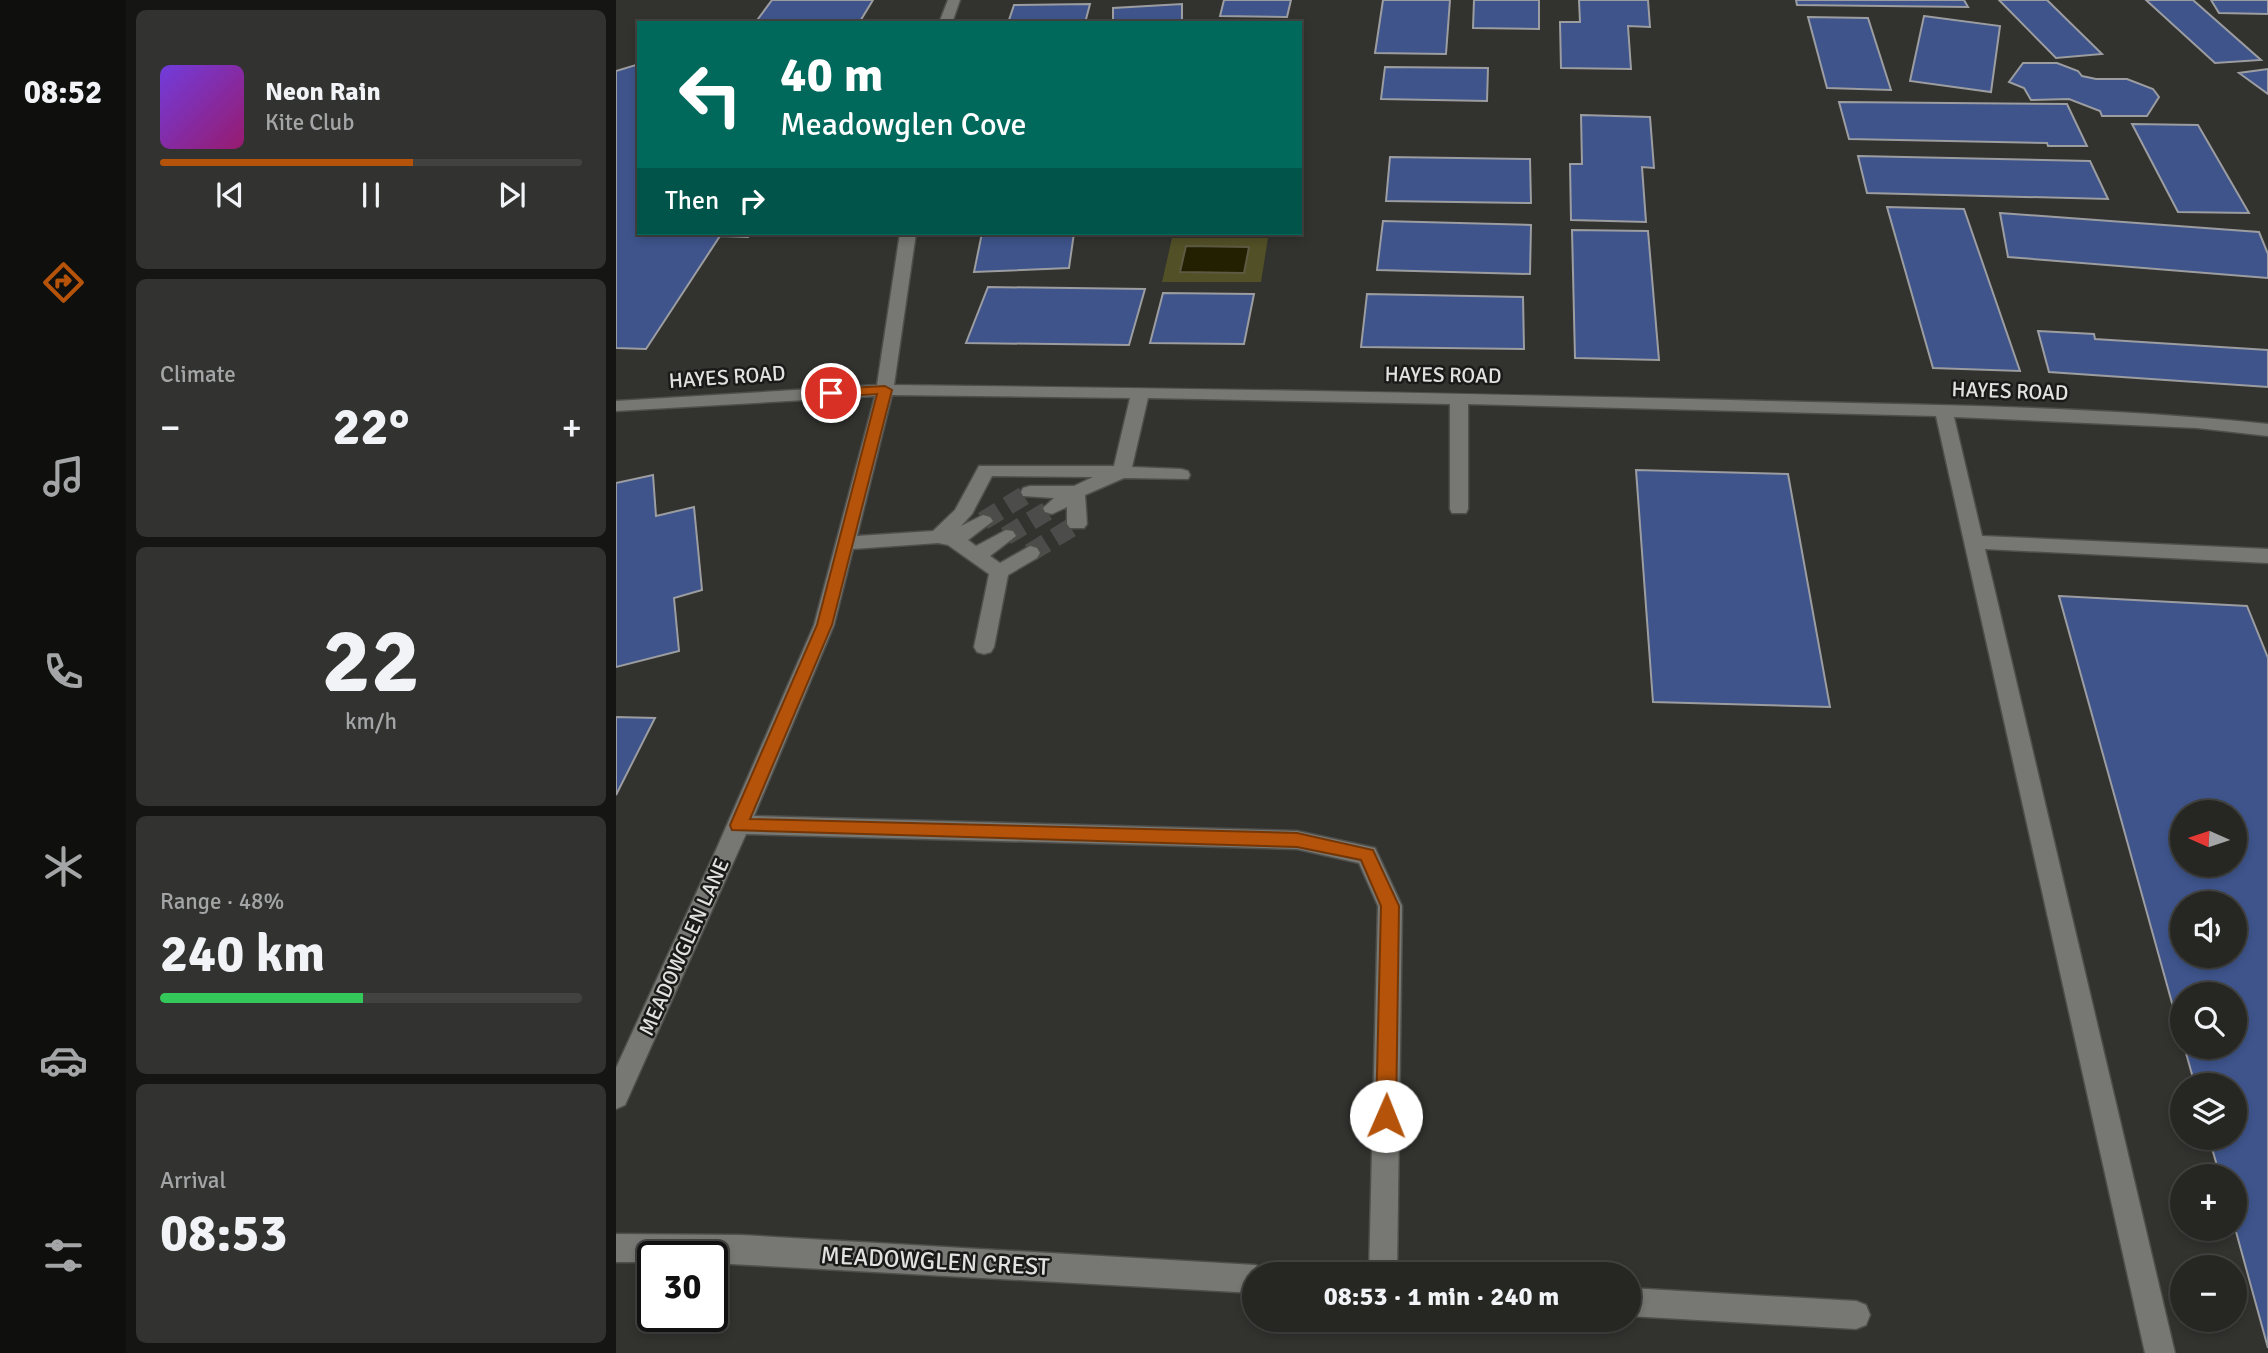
<!DOCTYPE html>
<meta charset="utf-8">
<style>
:root{--surface:#262623;--page:#323230;--text:#f1f3f6;--muted:#a4a5a6;--line:#424341;--accent:#b45309}
body{margin:0;font-family:Signika,sans-serif;background:var(--page);color:var(--text);height:100vh;display:flex;flex-direction:column;font-size:26px;white-space:nowrap}
*{box-sizing:border-box;margin:0}
p{font-size:23px;color:var(--muted)}
.icon{flex:none;width:38px;height:38px;fill:none;stroke:currentColor;stroke-width:2;stroke-linecap:round;stroke-linejoin:round}
.map{position:relative;flex:1;overflow:hidden}
.drawer{display:flex;flex-direction:column;gap:10px;padding:10px;background:#151513;width:490px}
.drawer>*{flex:none}
.banner{position:absolute;left:21px;top:21px;width:665px;height:214px;border-radius:0px;box-shadow:0 4px 10px #0003,0 0 0 2px var(--line);background:#00695c;color:#fff;overflow:hidden}
.needle{width:46px;rotate:273deg}
.buttons{position:absolute;left:1554px;top:800px;display:grid;gap:14px}
.buttons a{display:grid;place-items:center;width:77px;height:77px;border-radius:50%;background:var(--surface);box-shadow:0 4px 10px #0003,0 0 0 2px var(--line);font-size:35px}
.speed{position:absolute;left:21px;top:1241px;display:flex;gap:14px;font-size:35px;font-weight:700;text-align:center}
.speed>*{display:grid;place-content:center;width:91px;height:91px;border-radius:50%;background:var(--surface);box-shadow:0 4px 10px #0003,0 0 0 2px var(--line);line-height:1}
.speed .limit{border:4px solid #111;border-radius:10px;background:#fff;color:#111}
.pin{position:absolute;display:grid;place-items:center;width:60px;height:60px;color:#fff;margin:-30px;border:4px solid #fff;border-radius:50%;box-shadow:0 2px 7px #0007}
.me{position:absolute;width:77px;margin:-38px;rotate:1deg;stroke-linejoin:round;filter:drop-shadow(0 0 5px #0008)}
.turn{display:flex;align-items:center;gap:24px;height:147px;padding:0 28px;font-size:32px}
.turn .icon{width:91px;height:91px;stroke-width:2.5}
.turn b{display:block;font-size:49px;line-height:60px}
.then{display:flex;align-items:center;height:66px;padding:0 28px;background:#0003;gap:14px;font-size:26px}
.big{font-size:52px;font-weight:700;line-height:1.1}
.drawer .tile{flex:1;display:flex;flex-direction:column;justify-content:center;gap:10px;min-width:0;padding:0 24px;border-radius:10px;background:var(--page)}
.drawer .dial{align-items:center;gap:0}
.dial b{font-size:91px;line-height:1}
.song{display:flex;align-items:center;gap:21px}
.cover{width:84px;height:84px;border-radius:10px;background:linear-gradient(135deg,hsl(260 70% 55%),hsl(320 70% 35%))}
.played{height:7px;border-radius:4px;background:linear-gradient(90deg,var(--accent) 60%,var(--line) 60%)}
.keys{display:flex;justify-content:space-around;direction:ltr}
.heat{display:flex;justify-content:space-between;align-items:center;font-size:38px;direction:ltr}
.charge{height:10px;border-radius:5px;background:linear-gradient(90deg,#34c759 48%,var(--line) 0)}
.trip{position:absolute;left:626px;top:1262px;width:399px;height:70px;border-radius:35px;background:var(--surface);box-shadow:0 4px 10px #0003,0 0 0 2px var(--line);font-weight:700;line-height:70px;text-align:center}
main{display:flex;flex:1;min-height:0}
.dock{display:flex;flex-direction:column;width:126px;justify-content:space-around;align-items:center;background:#0f0f0e;color:var(--muted)}
.dock .icon{width:49px;height:49px}
.dock .on{color:var(--accent)}
.dock b{font-size:32px;color:var(--text)}
.map>svg:first-child{display:block}
</style>
<main>
<nav class="dock">
<b>08:52</b>
<svg class="icon on" aria-label="directions" viewBox="0 0 24 24"><path d="M12 3l9 9-9 9-9-9zM9 14v-3h6M13 9l2 2-2 2"/></svg>
<svg class="icon" aria-label="music" viewBox="0 0 24 24"><path d="M9 18V5l10-2v13"/><circle cx="6" cy="18" r="3"/><circle cx="16" cy="16" r="3"/></svg>
<svg class="icon" aria-label="phone" viewBox="0 0 24 24"><path d="M5 4h4l2 5-3 2q2 4 5 5l2-3 5 2v4C11 20 4 13 5 4z"/></svg>
<svg class="icon" aria-label="climate" viewBox="0 0 24 24"><path d="M12 3v18M4 7l16 10M4 17L20 7"/></svg>
<svg class="icon" aria-label="car" viewBox="0 0 24 24"><path d="M5 17H2v-5l4-1 3-4h7l3 4 3 1v5h-3M9 17h6M6 11h13"/><circle cx="7" cy="17" r="2"/><circle cx="17" cy="17" r="2"/></svg>
<svg class="icon" aria-label="filters" viewBox="0 0 24 24"><path d="M4 7h16M4 17h16"/><circle cx="9" cy="7" r="2"/><circle cx="15" cy="17" r="2"/></svg>
</nav>
<section class="drawer">
<div class="tile">
<div class="song"><i class="cover"></i><div><b>Neon Rain</b><p>Kite Club</p></div></div>
<div class="played"></div>
<div class="keys"><svg class="icon" aria-label="previous" viewBox="0 0 24 24"><path d="M18 5L8 12l10 7zM5 5v14"/></svg><svg class="icon" aria-label="pause" viewBox="0 0 24 24"><path d="M8 5v14M16 5v14"/></svg><svg class="icon" aria-label="next" viewBox="0 0 24 24"><path d="M6 5l10 7-10 7zM19 5v14"/></svg></div>
</div>
<div class="tile"><p>Climate</p>
<div class="heat"><a>−</a><b class="big">22°</b><a>+</a></div>
</div>
<div class="tile dial"><b>22</b><p>km/h</p></div>
<div class="tile"><p>Range · 48%</p><b class="big">240 km</b><div class="charge"></div></div>
<div class="tile"><p>Arrival</p><b class="big">08:53</b></div>
</section>
<div class="map">
<svg width="1652" height="1353" viewBox="0 0 1652 1353">
<rect width="100%" height="100%" fill="#32322f"/>
<path fill="#525026" d="M556 238H652L645 282H546Z"/>
<path fill="#222000" stroke="#5c5a43" stroke-width="2" d="M570 246 633 247 628 273 564 272Z"/>
<path fill="#3e548b" stroke="#9c9da0" stroke-width="2" fill-rule="evenodd" d="M156 0H257L243 23H139Z
M608 0H675L671 17 604 16Z
M767 0H834L830 54 759 53Z
M858 0H923V29L857 28Z
M963 0H1032L1034 27 1012 26 1015 69 945 68 944 22H964Z
M1180 0H1348L1352 7 1181 5Z
M1383 0H1431L1486 54 1440 58Z
M1530 0H1577L1645 60 1599 63Z
M1595 0H1652V14L1603 13Z
M474 4 469 23H392L398 5Z
M566 4V23H497V8Z
M1308 16 1384 26 1375 92 1294 81Z
M1192 17 1252 18 1275 90 1211 88Z
M1407 63H1441L1462 71 1466 76 1480 79H1511L1537 89 1543 97 1531 116H1486L1484 111 1453 99 1415 100 1408 88 1393 82Z
M23 64V233H135L132 237 104 236 30 349 0 348V71Z
M769 67 872 68 871 101 765 99Z
M1652 69V94L1623 73Z
M1223 102 1451 104 1471 146H1432L1431 143 1233 139Z
M965 115 1034 117 1038 168 1026 167 1030 222 955 220 954 164H966Z
M1516 124 1582 125 1633 213 1562 212Z
M1242 156 1474 161 1492 199 1251 193Z
M774 157 914 159 915 203 770 201Z
M1271 207 1348 209 1404 371 1317 368Z
M1384 213 1643 232 1652 254V278L1392 257Z
M767 221 915 225 914 274 761 270Z
M956 230 1032 231 1043 360 959 358Z
M366 233H458L453 268 358 272Z
M372 287 529 289 513 345 350 343Z
M547 293 638 294 628 344 534 343Z
M751 294 907 297 908 349 745 347Z
M1422 331 1478 334 1479 339 1652 350V387L1433 372Z
M1020 470 1172 474 1214 707 1037 702Z
M37 475 40 516 78 507 86 590 58 598 63 651 0 667V483Z
M1443 596 1631 606 1652 658V1348L1619 1228V1176H1604L1593 1138H1619V1085H1579L1568 1046H1619V994H1566V1039ZM1566 812H1619V864H1566ZM1566 903H1619V956H1566Z
M0 717 39 718 0 795Z"/>
<g fill="none" stroke-linecap="round" stroke-linejoin="round">
<path stroke="#4c4c4a" stroke-width="19" stroke-dasharray="19 10" stroke-linecap="butt" d="M367 521 414 492
M390 536 436 508
M414 553 461 524"/>
<g stroke="#4e4e4b" stroke-width="3">
<path id="minor" d="M332 0H344L336 23H323Z
M284 233H300L278 385C557 388 835 393 1114 400 1293 405 1474 405 1652 424V436L1581 428 1338 417 1366 536 1652 549V563L1369 549 1559 1353H1529L1320 416 852 404V509L850 513H836L834 509V404L532 398 516 467 565 469 572 471 574 475 572 479 508 478 469 495 471 524 468 528H454L451 524V507L436 514 429 512 427 508 438 498 407 496 405 492 407 488 414 486H458L477 477 376 476 356 514 345 526 367 515 374 517 377 521 352 540 360 546 390 530 397 531 400 536 374 556 384 563 414 546 421 548 424 553 421 558 392 575 378 647 375 652 368 654 361 652 358 647 373 574 332 545 322 543 237 549 218 625 138 816 681 831 759 848 786 906 781 1274H753L762 906 743 863 681 849 130 834 9 1105 0 1109V1068L100 850 198 625 259 396 0 411V401L261 385ZM276 395 514 398 498 466H363L339 510 317 531 241 536Z
M0 1234 125 1235 639 1265 649 1269 651 1274H639V1293L96 1263V1256H37V1262H0Z
M1013 1288 1240 1301 1250 1305 1254 1315 1250 1325 1240 1329 1013 1316Z"/>
</g>
<use href="#minor" fill="#777774" fill-rule="evenodd"/>
</g>
<path fill="#b45309" stroke="#753606" stroke-width="2" d="M269 386 276 390 216 625 134 819 681 833 757 850 783 906 780 1116 777 1123 770 1126 763 1123 760 1116 765 906 745 860 681 847 116 830 114 825 201 625 261 394 215 397 209 393 215 389Z"/>
<g text-anchor="middle" dominant-baseline="central" stroke-width="5" stroke-linejoin="round" paint-order="stroke">
<g font-size="21" fill="#e2e2e0" stroke="#1a1a18">
<text transform="translate(827 375) rotate(1)">HAYES ROAD</text>
<text transform="translate(111 377) rotate(-4)">HAYES ROAD</text>
<text transform="translate(1394 391) rotate(2)">HAYES ROAD</text>
<text transform="translate(68 947) rotate(-66)">MEADOWGLEN LANE</text>
</g>
<g font-size="24" fill="#e2e2e0" stroke="#1a1a18">
<text transform="translate(319 1261) rotate(3)">MEADOWGLEN CREST</text>
</g>
</g>
</svg>
<div class="buttons">
<a><svg class="needle" viewBox="-14 -14 28 28"><path d="M0-13l5 13h-10z" fill="#e53935"/><path d="M0 13l5-13h-10z" fill="#a4a5a6"/></svg></a>
<a><svg class="icon" aria-label="sound" viewBox="0 0 24 24"><path d="M4 9h4l5-4v14l-5-4H4zM17 9q2 3 0 6"/></svg></a>
<a><svg class="icon" aria-label="search" viewBox="0 0 24 24"><circle cx="10" cy="10" r="6"/><path d="M15 15l6 6"/></svg></a>
<a><svg class="icon" aria-label="layers" viewBox="0 0 24 24"><path d="M12 4l9 5-9 5-9-5zM3 14l9 5 9-5"/></svg></a>
<a>+</a>
<a>−</a>
</div>
<div class="speed"><div class="limit">30</div></div>
<div class="pin" style="left:215px;top:393px;background:#d93025"><svg class="icon" aria-label="arrive" viewBox="0 0 24 24"><path d="M6 21V4h12l-3 4 3 4H6"/></svg></div>
<svg class="me" style="left:770px;top:1116px" viewBox="-20 -20 40 40"><circle r="19" fill="#fff"/><path d="M0-13L10 11 0 6-10 11z" fill="#b45309"/></svg>
<div class="trip">08:53 · 1 min · 240 m</div>
<div class="banner">
<div class="turn"><svg class="icon" aria-label="left" viewBox="0 0 24 24"><path d="M17 20v-9H6M10 6l-5 5 5 5"/></svg><div><b>40 m</b>Meadowglen Cove</div></div>
<div class="then">Then<svg class="icon" aria-label="right" viewBox="0 0 24 24"><path d="M7 20v-9h11M14 6l5 5-5 5"/></svg></div>
</div>
</div>
</main>
